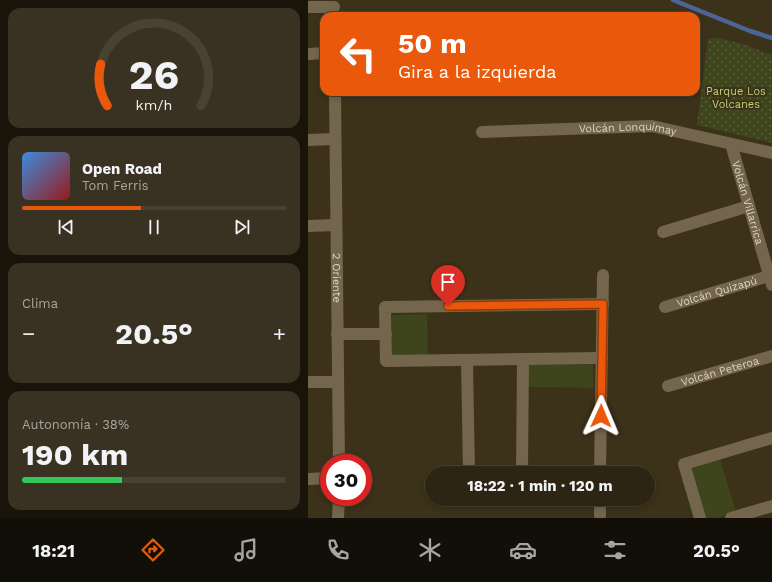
<!DOCTYPE html>
<html lang="es">
<meta charset="utf-8">
<style>
:root{--surface:#2d2513;--page:#393121;--text:#f1f3f6;--muted:#a7a5a0;--line:#484233;--accent:#ea580c}
body{margin:0;font-family:"Work Sans",sans-serif;background:var(--page);color:var(--text);height:100vh;display:flex;flex-direction:column;font-size:15px;white-space:nowrap}
*{box-sizing:border-box;margin:0}
p{font-size:13px;color:var(--muted)}
.icon{flex:none;width:22px;height:22px;fill:none;stroke:currentColor;stroke-width:2;stroke-linecap:round;stroke-linejoin:round}
.map{position:relative;flex:1;overflow:hidden}
.sheet{display:flex;flex-direction:column;gap:8px;padding:8px;background:#19140a;width:308px}
.sheet>*{flex:none}
.banner{position:absolute;left:12px;top:12px;width:380px;height:84px;border-radius:12px;box-shadow:0 2px 6px #0003,0 0 0 1px var(--line);background:#ea580c;color:#fff;overflow:hidden}
.speed{position:absolute;left:12px;top:454px;display:flex;gap:8px;font-size:20px;font-weight:700;text-align:center}
.speed>*{display:grid;place-content:center;width:52px;height:52px;border-radius:50%;background:var(--surface);box-shadow:0 2px 6px #0003,0 0 0 1px var(--line);line-height:1}
.speed .limit{border:6px solid #d22;background:#fff;color:#111}
.pin{position:absolute;display:grid;place-items:center;width:34px;height:34px;color:#fff;margin:-41px -17px;border-radius:50% 50% 50% 0;rotate:-45deg;box-shadow:0 0 4px #0007}
.pin .icon{rotate:45deg}
.me{position:absolute;width:44px;margin:-22px;rotate:1deg;stroke-linejoin:round;filter:drop-shadow(0 0 3px #0008)}
.turn{display:flex;align-items:center;gap:14px;height:84px;padding:0 12px;font-size:18px}
.turn .icon{width:52px;height:52px;stroke-width:2.5}
.turn b{display:block;font-size:28px;line-height:34px}
.big{font-size:30px;font-weight:700;line-height:1.1}
.sheet .tile{flex:1;display:flex;flex-direction:column;justify-content:center;gap:6px;min-width:0;padding:0 14px;border-radius:12px;background:var(--page)}
.sheet .dial{align-items:center;gap:0}
.dial svg{height:104px;overflow:visible;fill:none;stroke:var(--line);stroke-width:7;stroke-linecap:round;text-anchor:middle}
.dial text{fill:var(--text);stroke:none}
.song{display:flex;align-items:center;gap:12px}
.cover{width:48px;height:48px;border-radius:6px;background:linear-gradient(135deg,hsl(210 70% 55%),hsl(0 70% 35%))}
.played{height:4px;border-radius:2px;background:linear-gradient(90deg,var(--accent) 45%,var(--line) 45%)}
.keys{display:flex;justify-content:space-around;direction:ltr}
.heat{display:flex;justify-content:space-between;align-items:center;font-size:22px;direction:ltr}
.charge{height:6px;border-radius:3px;background:linear-gradient(90deg,#34c759 38%,var(--line) 0)}
.trip{position:absolute;left:117px;top:466px;width:230px;height:40px;border-radius:20px;background:var(--surface);box-shadow:0 2px 6px #0003,0 0 0 1px var(--line);font-weight:700;line-height:40px;text-align:center}
.tab-bar{display:flex;height:64px;justify-content:space-around;align-items:center;background:#120f08;color:var(--muted)}
.tab-bar .icon{width:28px;height:28px}
.tab-bar .current{color:var(--accent)}
.tab-bar b{font-size:18px;color:var(--text)}
main{display:flex;flex:1;min-height:0}
.map>svg:first-child{display:block}
</style>
<main>
<section class="sheet">
<div class="tile dial"><svg viewBox="0 0 100 80">
<path d="M14 69A42 42 0 1 1 86 69"/>
<path d="M14 69A42 42 0 0 1 9 37" stroke="#ea580c"/>
<text x="50" y="56" font-size="32" font-weight="700">26</text>
<text x="50" y="72" font-size="11">km/h</text>
</svg></div>
<div class="tile">
<div class="song"><i class="cover"></i><div><b>Open Road</b><p>Tom Ferris</p></div></div>
<div class="played"></div>
<div class="keys"><svg class="icon" aria-label="previous" viewBox="0 0 24 24"><path d="M18 5L8 12l10 7zM5 5v14"/></svg><svg class="icon" aria-label="pause" viewBox="0 0 24 24"><path d="M8 5v14M16 5v14"/></svg><svg class="icon" aria-label="next" viewBox="0 0 24 24"><path d="M6 5l10 7-10 7zM19 5v14"/></svg></div>
</div>
<div class="tile"><p>Clima</p>
<div class="heat"><a>−</a><b class="big">20.5°</b><a>+</a></div>
</div>
<div class="tile"><p>Autonomía · 38%</p><b class="big">190 km</b><div class="charge"></div></div>
</section>
<div class="map">
<svg width="464" height="518" viewBox="0 0 464 518">
<defs>
<pattern id="park-dots" width="8" height="8" patternUnits="userSpaceOnUse"><rect width="8" height="8" fill="#3e451c"/><path d="M2 2h.1M6 6h.1" fill="none" stroke="#595f3c" stroke-width="1.8" stroke-linecap="round"/></pattern>
</defs>
<rect width="100%" height="100%" fill="#3c3119"/>
<path fill="#3e451c" d="M119 314 120 356 84 357V315Z
M219 365H285V388L219 387Z
M412 459 428 512 409 518H396L381 468Z"/>
<path fill="url(#park-dots)" d="M410 38 435 44 464 55V143L389 125 400 39Z"/>
<g fill="none" stroke-linecap="round" stroke-linejoin="round">
<path stroke="#4c6597" stroke-width="4.5" d="M365 0 442 31 464 38"/>
<g stroke="#73664d" stroke-width="12">
<path d="M0 7H26"/>
<path d="M0 54 16 53"/>
<path id="s1" d="M27 92 31 463"/>
<path id="s2" d="M174 132 344 126 464 153"/>
<path d="M0 140 27 139"/>
<path id="s3" d="M423 144 464 285"/>
<path d="M0 226 28 225"/>
<path d="M355 232 441 206"/>
<path id="s4" d="M357 307 461 276"/>
<path d="M29 334H78"/>
<path d="M294 358 78 361 77 307 295 304"/>
<path d="M159 360 161 473"/>
<path d="M0 382H30"/>
<path id="s5" d="M360 386 464 356"/>
<path d="M214 473 215 359"/>
<path d="M292 473 295 275"/>
<path d="M0 479 21 478"/>
<path d="M292 515V499"/>
<path d="M30 518 31 497"/>
<path d="M392 518 376 464 464 438"/>
<path d="M423 518 464 506"/>
</g>
</g>
<g fill="none" stroke-linecap="round" stroke-linejoin="round">
<g stroke="#983908" stroke-width="10">
<path id="route" d="M140 306 295 304 293 416"/>
</g>
<use href="#route" stroke="#ea580c" stroke-width="7"/>
</g>
<g text-anchor="middle" dominant-baseline="central" stroke-width="4" stroke-linejoin="round" paint-order="stroke">
<g font-size="11" fill="#c1d177" stroke="#3c3119">
<text x="428" y="91">Parque Los<tspan x="428" dy="13">Volcanes</tspan></text>
</g>
<g font-size="11" fill="#dcd5c7" stroke="#3c3119">
<text stroke="none"><textPath href="#s2" startOffset="146">Volcán Lonquimay</textPath></text>
<text stroke="none"><textPath href="#s3" startOffset="61">Volcán Villarrica</textPath></text>
<text stroke="none"><textPath href="#s1" startOffset="186">2 Oriente</textPath></text>
<text stroke="none"><textPath href="#s4" startOffset="54">Volcán Quizapú</textPath></text>
<text stroke="none"><textPath href="#s5" startOffset="54">Volcán Peteroa</textPath></text>
</g>
</g>
</svg>
<div class="speed"><div class="limit">30</div></div>
<div class="pin" style="left:140px;top:306px;background:#d93025"><svg class="icon" aria-label="arrive" viewBox="0 0 24 24"><path d="M6 21V4h12l-3 4 3 4H6"/></svg></div>
<svg class="me" style="left:293px;top:416px" viewBox="-20 -20 40 40"><path d="M0-17L14 15 0 8-14 15z" fill="#ea580c" stroke="#fff" stroke-width="4"/></svg>
<div class="trip">18:22 · 1 min · 120 m</div>
<div class="banner">
<div class="turn"><svg class="icon" aria-label="left" viewBox="0 0 24 24"><path d="M17 20v-9H6M10 6l-5 5 5 5"/></svg><div><b>50 m</b>Gira a la izquierda</div></div>
</div>
</div>
</main>
<nav class="tab-bar">
<b>18:21</b>
<svg class="icon current" aria-label="directions" viewBox="0 0 24 24"><path d="M12 3l9 9-9 9-9-9zM9 14v-3h6M13 9l2 2-2 2"/></svg>
<svg class="icon" aria-label="music" viewBox="0 0 24 24"><path d="M9 18V5l10-2v13"/><circle cx="6" cy="18" r="3"/><circle cx="16" cy="16" r="3"/></svg>
<svg class="icon" aria-label="phone" viewBox="0 0 24 24"><path d="M5 4h4l2 5-3 2q2 4 5 5l2-3 5 2v4C11 20 4 13 5 4z"/></svg>
<svg class="icon" aria-label="climate" viewBox="0 0 24 24"><path d="M12 3v18M4 7l16 10M4 17L20 7"/></svg>
<svg class="icon" aria-label="car" viewBox="0 0 24 24"><path d="M5 17H2v-5l4-1 3-4h7l3 4 3 1v5h-3M9 17h6M6 11h13"/><circle cx="7" cy="17" r="2"/><circle cx="17" cy="17" r="2"/></svg>
<svg class="icon" aria-label="filters" viewBox="0 0 24 24"><path d="M4 7h16M4 17h16"/><circle cx="9" cy="7" r="2"/><circle cx="15" cy="17" r="2"/></svg>
<b>20.5°</b>
</nav>
